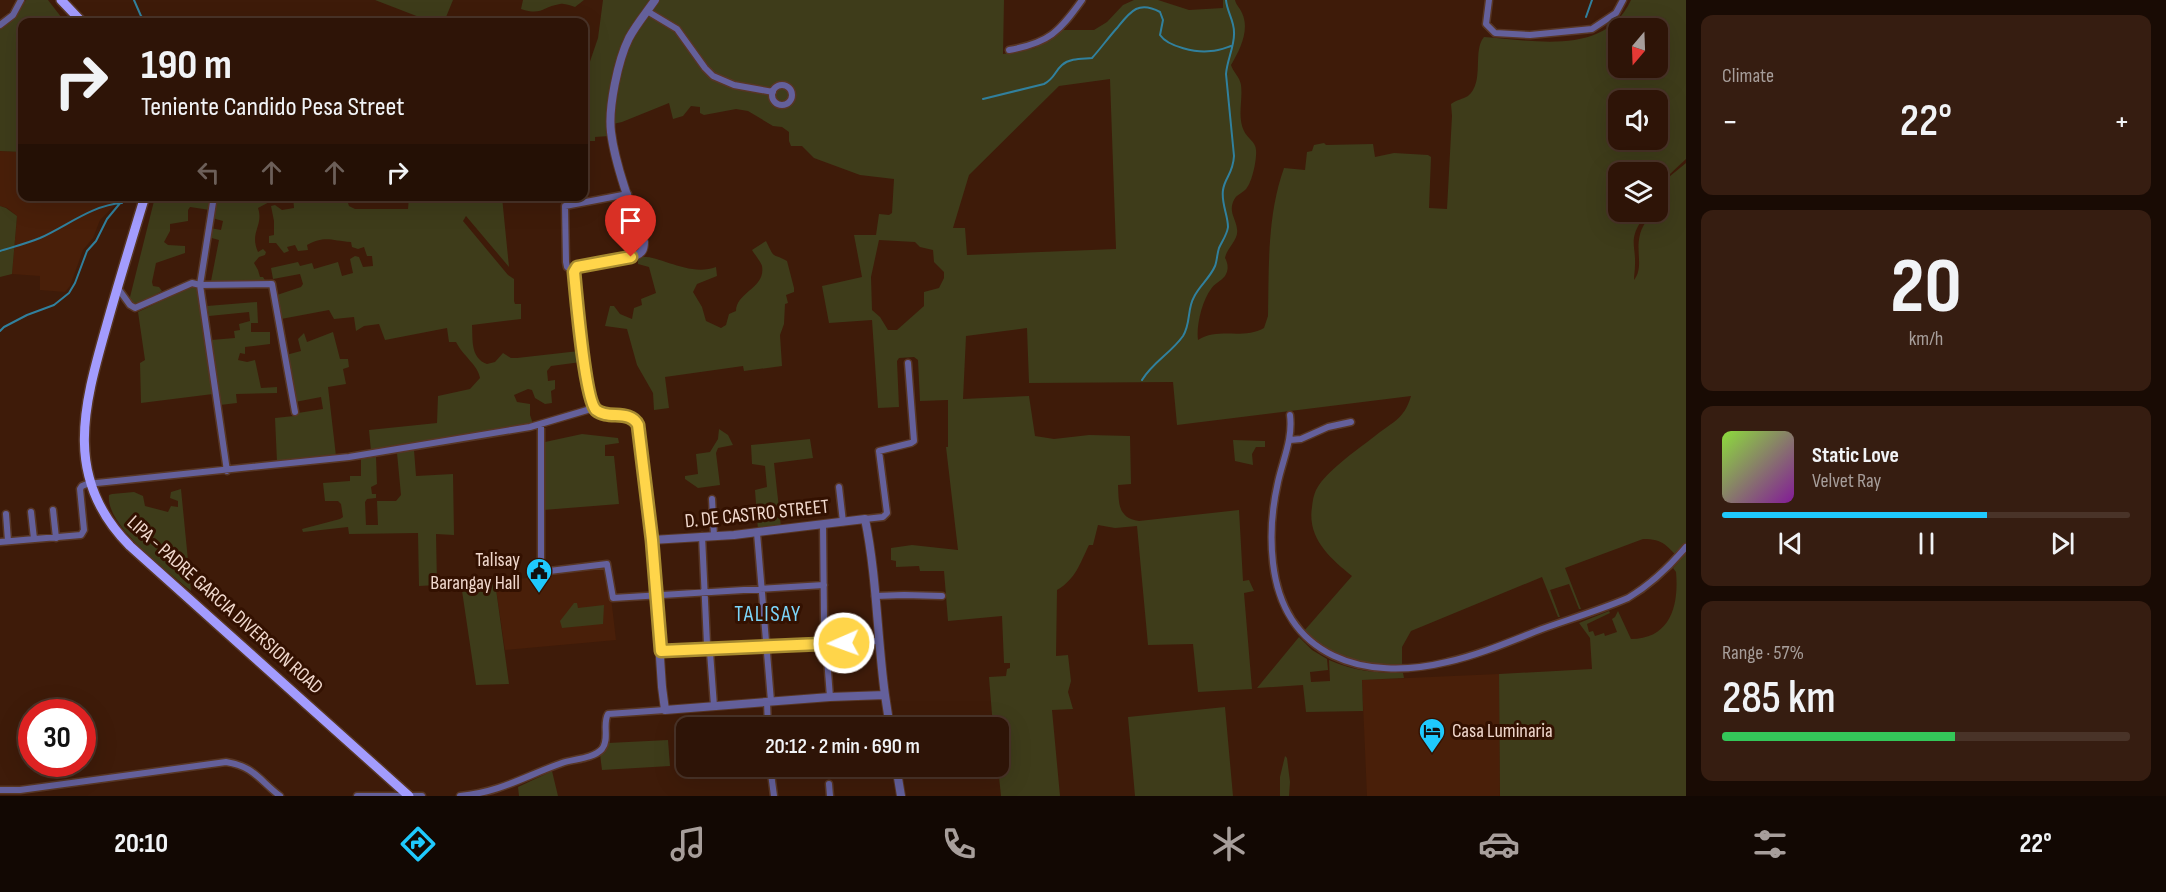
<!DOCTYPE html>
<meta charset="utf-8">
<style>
:root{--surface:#2e1407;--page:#361d11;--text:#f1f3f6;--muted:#a79e9b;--line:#493328;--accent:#1fc9fd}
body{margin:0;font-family:"Sofia Sans Condensed",sans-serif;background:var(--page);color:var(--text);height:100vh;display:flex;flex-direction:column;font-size:22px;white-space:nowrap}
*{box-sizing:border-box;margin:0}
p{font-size:20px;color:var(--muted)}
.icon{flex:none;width:33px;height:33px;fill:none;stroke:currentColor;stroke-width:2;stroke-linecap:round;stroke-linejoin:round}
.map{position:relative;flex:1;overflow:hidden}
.drawer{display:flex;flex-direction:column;gap:15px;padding:15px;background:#190b04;width:480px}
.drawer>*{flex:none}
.guide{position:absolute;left:18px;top:18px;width:570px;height:183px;border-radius:12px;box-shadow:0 6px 24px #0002,0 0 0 2px var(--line);background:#2e1407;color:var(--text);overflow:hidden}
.needle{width:39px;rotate:199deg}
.fabs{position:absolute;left:1608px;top:18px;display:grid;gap:12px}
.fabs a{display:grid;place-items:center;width:60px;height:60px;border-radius:12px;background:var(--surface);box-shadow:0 6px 24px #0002,0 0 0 2px var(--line);font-size:30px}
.speed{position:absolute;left:18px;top:699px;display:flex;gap:12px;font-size:30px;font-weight:700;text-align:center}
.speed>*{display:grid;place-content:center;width:78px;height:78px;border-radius:50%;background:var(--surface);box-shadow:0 6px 24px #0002,0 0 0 2px var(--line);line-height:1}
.speed .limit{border:9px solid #d22;background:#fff;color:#111}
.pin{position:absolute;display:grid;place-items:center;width:51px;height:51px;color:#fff;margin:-62px -26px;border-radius:50% 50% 50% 0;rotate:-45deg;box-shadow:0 0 6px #0007}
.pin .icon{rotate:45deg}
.me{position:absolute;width:66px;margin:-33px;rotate:268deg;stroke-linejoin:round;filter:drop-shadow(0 0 4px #0008)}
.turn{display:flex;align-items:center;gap:21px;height:126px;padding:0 24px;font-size:27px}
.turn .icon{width:78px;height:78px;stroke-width:2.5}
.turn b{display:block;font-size:42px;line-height:51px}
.lanes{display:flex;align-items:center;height:57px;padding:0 24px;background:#0003;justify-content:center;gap:30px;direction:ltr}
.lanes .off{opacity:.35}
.big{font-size:45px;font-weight:600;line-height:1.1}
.drawer .card{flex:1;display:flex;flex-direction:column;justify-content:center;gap:9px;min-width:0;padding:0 21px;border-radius:12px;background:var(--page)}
.drawer .dial{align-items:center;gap:0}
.dial b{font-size:78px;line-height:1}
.song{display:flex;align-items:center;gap:18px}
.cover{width:72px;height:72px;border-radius:9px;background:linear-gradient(135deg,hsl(90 70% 55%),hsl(290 70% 35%))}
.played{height:6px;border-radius:3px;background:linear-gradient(90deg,var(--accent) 65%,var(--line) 65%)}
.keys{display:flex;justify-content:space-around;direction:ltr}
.heat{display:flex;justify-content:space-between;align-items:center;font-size:33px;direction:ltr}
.charge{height:9px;border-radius:4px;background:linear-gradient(90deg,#34c759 57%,var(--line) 0)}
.trip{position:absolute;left:676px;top:717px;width:333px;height:60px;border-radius:12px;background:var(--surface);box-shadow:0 6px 24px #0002,0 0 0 2px var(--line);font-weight:600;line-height:60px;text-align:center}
.dock{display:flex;height:96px;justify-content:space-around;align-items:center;background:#120803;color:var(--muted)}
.dock .icon{width:42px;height:42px}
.dock .on{color:var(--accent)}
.dock b{font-size:27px;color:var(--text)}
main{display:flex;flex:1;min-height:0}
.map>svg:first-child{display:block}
</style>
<main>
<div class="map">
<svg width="1686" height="796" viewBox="0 0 1686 796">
<rect width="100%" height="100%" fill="#3e1b09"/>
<path fill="#491f09" d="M0 151 22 152V196L123 197 100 220 93 238 83 250 70 286 65 292 40 290V276L12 274 17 216 7 208 0 206Z
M605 565 611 597 616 640 505 650 495 582 533 577 537 575 538 571Z
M1499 674 1500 796H1367L1362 680Z"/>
<path fill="#3e3c1a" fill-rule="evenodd" d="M26 0H48L65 22H22V152L0 151V29L17 15Z
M375 0H453L444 22H432Z
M523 0H584L575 7C571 6 565 3 560 4 542 7 542 16 521 9Z
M603 0H652L626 36 609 136 595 137V141H586L587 92 584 89V79L598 38Z
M660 0H1004L1003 54 1035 48 1061 30H1094L1107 22 1123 5 1134 0H1158L1189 10 1223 8V0H1235C1236 5 1240 8 1242 13 1250 30 1240 50 1231 65 1233 72 1240 77 1241 85 1243 101 1237 116 1244 131 1247 138 1256 142 1256 150 1257 159 1252 184 1245 190 1240 195 1236 194 1233 202 1229 213 1236 219 1237 229 1239 240 1227 247 1225 258 1228 263 1229 270 1225 276 1221 281 1214 284 1211 289 1202 301 1196 326 1198 340 1219 327 1243 340 1264 328L1268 316C1269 266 1267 216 1284 168L1305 170 1307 152 1312 151 1314 145 1324 143 1326 145 1373 144 1375 157 1394 153 1428 155 1431 157 1429 208 1447 209 1452 116 1451 104C1456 100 1463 99 1468 96 1485 82 1472 51 1484 37 1533 40 1605 57 1631 0H1686V159L1670 174 1658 181V172H1618V212H1657L1652 218 1640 223C1629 240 1636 248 1635 265 1635 270 1634 275 1634 280 1646 265 1631 245 1645 223 1673 216 1658 203 1658 186L1686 163V796H1500L1499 674 1592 669 1590 638 1579 623 1609 611 1610 613 1587 624 1589 632 1593 631 1595 636 1604 633 1605 636 1617 632 1612 619 1615 617 1618 611 1631 639C1671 639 1679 605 1676 572L1673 568 1680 560C1667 546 1664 539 1643 539L1565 568 1581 609H1579L1569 584 1550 590 1560 617H1558L1542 577 1411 631 1402 647V664C1366 666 1330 658 1304 631L1352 576C1330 558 1307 538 1312 507 1313 499 1314 492 1319 485 1331 468 1358 449 1375 436 1392 422 1404 420 1411 396L1177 425 1173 382 1029 383 1027 328 966 336 963 399 1029 396 1035 436 1054 439 1089 435 1130 436 1131 484 1118 485C1119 502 1117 518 1139 521L1239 510 1243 581 1249 580 1254 591 1244 593 1252 689 1198 692 1193 644 1148 645 1137 526 1115 528 1098 525 1093 545H1089C1080 563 1076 579 1057 590L1056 656 1068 655 1071 681 1068 692 1073 709 1052 710 1060 796H1001L998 767 999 728 993 727 989 677 1006 676 1007 669 1010 668V663H1004L1002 616 948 621 944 571H920L919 566 896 567V561L891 560V548L912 545 958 550 946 447H948V400L920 401 918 360 914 357 899 358 897 361 899 407 878 408 872 320 829 323 822 286 862 277 854 235H876L879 214 889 215 892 213 894 179 860 175 814 158 802 146H791L789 141V132L782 127 773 126 748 111 736 109 704 115 700 113V107L691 106 683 116 673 119 669 103 622 122 613 124C614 94 620 60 635 34 642 22 652 11 660 0ZM1618 28H1658V68H1618ZM1110 79 1116 249 967 255 965 228H953L969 175 1059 86ZM1618 100H1658V140H1618ZM879 240 915 242 920 247 933 250 934 262 944 272V278L939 288 924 292V306L897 330H888L880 317 872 310 871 277Z
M155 197H192L196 202 210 201V210L190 207 188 210V221L170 224V231L164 242 168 245 185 246V253L156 263 152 282 153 286 159 287 162 291 144 301 133 304 129 301Z
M216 197H274L273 200 258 208C264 226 249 232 258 252L263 249 266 252 265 255 259 257 254 263 258 270 260 277H263L266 282 211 281 219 240 208 237 210 228 221 230 223 221 212 218Z
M293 197H346L349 206 355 209H408L409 197H423C427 203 437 205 444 201L445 197H502L509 267 466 216 463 221 508 275 514 279V301L515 304H521V319L472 325C473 339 470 358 487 364L495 362 503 353 511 358H517L579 351 581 362 551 366 547 371 548 381 555 380V389L551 391 552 403 545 404 535 398 532 390 528 389 514 395 517 402 530 404V415L533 424 371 451 369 430 437 423 438 396 470 389 480 378C478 365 463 356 456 342H449L447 328 385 340 379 324 364 326 356 331 354 317 334 319 329 310 281 319 277 295 301 287 303 284 300 274 273 279 271 268 298 262 300 266 312 263 314 269 338 262 342 276 353 273 350 259 355 256 359 257 363 267 373 266 372 256H367L364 247 358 249 352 247 351 242C332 241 325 235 307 245L308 250 298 251 295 245 287 247 289 251 284 253 276 243H269V236L274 235V221L271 206 275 205 282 210 294 208Z
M0 206 6 208 17 216 12 274 0 277Z
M766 241C776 261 771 252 787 261L794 288V292L786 295 788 303 785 304 784 324 780 335 782 366 744 371 743 366 665 377 669 408 654 410 653 393 637 365 627 329 605 326 610 306H614L620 314 632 319 634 308 642 305 641 299 656 293 649 267 638 264V258C653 251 687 278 716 267L717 276 697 284 693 292 702 307 706 321 721 328 726 325 729 314 736 311C736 292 766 288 762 266 761 262 755 255 752 250Z
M192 286 198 288 199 291 213 394 141 403 140 363 145 360 138 312Z
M257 302 258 323H251V332H270V344L245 347V354L240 353 238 360 247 362 255 360 261 388 277 387V393L236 394 237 403 220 405 211 340 235 338 234 331 240 330 239 324 250 321 249 312 209 316 207 306Z
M333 332 340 359H348L349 367 343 369 346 384 328 387 336 456 277 462 275 418 294 416 298 413 323 409 321 397 295 402 286 355 301 351 298 339 304 333 307 342Z
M719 429 728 435 733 445 718 448 716 453 720 485 698 488 685 479V476L698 474 696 454 710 452 718 439Z
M582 434 618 438 619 443 605 445V456H614L619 504 543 510 545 442Z
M810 439 813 458 774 463 781 527 758 530 755 490 767 487 765 466 752 464 751 445Z
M1233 440 1265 441V447H1256L1252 454 1253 465 1235 461Z
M414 450 416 476 453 474 454 535 436 534 437 585 419 586 418 533 349 534 348 527 303 532 302 529 340 519 343 517 341 504 338 501H325L323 483 350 481V476H361V459L376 457 377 484 371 487 372 494H376V498L367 499 365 502 366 525H378L377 501H396L401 495 397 453Z
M181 489 191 591C169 572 105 526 109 495L112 494 134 492 143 496 145 506 168 512 171 506 178 507V501L170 498 171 492Z
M495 582 509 684 476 685 461 584Z
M574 603H577L578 608 604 605 603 624 562 628 560 621Z
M1299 637 1312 650 1327 659 1328 670 1310 672 1311 682 1330 681 1329 660C1354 671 1376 673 1403 673L1404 678 1362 680 1363 711 1306 712 1303 685 1257 688Z
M1225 707 1233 796H1135L1128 717Z
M668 740 670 766 602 770 600 754 608 743Z
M1285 756 1287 758 1290 782 1289 796H1280V777Z
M552 771 558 796H519L518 787Z"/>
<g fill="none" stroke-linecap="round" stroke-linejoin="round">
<path stroke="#31809d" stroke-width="2" d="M134 0 141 16 147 22
M1586 17 1592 0
M983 99 1044 84C1055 78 1054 72 1062 65 1070 58 1082 59 1092 58 1101 48 1108 38 1117 28 1130 12 1138 0 1160 12L1163 20 1160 35C1168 47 1197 53 1211 51 1218 51 1225 48 1231 46
M0 251C13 247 28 243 40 238 67 226 92 205 122 203
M0 331 4 327 27 315 54 305 69 293 75 283 87 251 96 241 107 219 126 196
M1142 380C1153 362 1171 353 1183 336 1191 323 1187 309 1194 297 1199 286 1210 278 1215 266 1217 261 1217 254 1219 248 1222 241 1227 235 1228 227 1228 215 1221 203 1223 190 1225 177 1233 174 1234 156L1226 74C1227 60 1235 45 1234 32 1234 20 1227 12 1226 0"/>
<g stroke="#573625" stroke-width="9">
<path id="minor" d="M1489 0 1486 24 1495 33 1530 35 1592 29 1616 13 1623 0
M647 11 677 29 705 68 713 76 734 85 773 92
M0 25 13 15 21 0
M1009 50C1049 43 1059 32 1082 0
M772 95a10 10 0 1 1 20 0a10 10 0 1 1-20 0Z
M214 196 200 285 227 471
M574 270 567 267 566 262 565 206 628 194
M117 287 130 305 135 308 192 283 200 285 272 284 295 412
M1290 415C1293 439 1283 459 1278 482 1272 508 1270 537 1273 563 1284 658 1365 682 1447 662 1479 655 1511 641 1542 629 1570 619 1600 610 1628 598 1650 585 1669 567 1686 547
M541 425V572L607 564 613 598 824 585
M1290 440 1301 439 1328 427 1351 422
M839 487 843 522
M712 499 714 536
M53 510 56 538
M31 512 34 539
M6 514 8 541
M865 519 883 517 887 513 879 451 911 443 914 441 908 363
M823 525 824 620 830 697
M757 533 771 701
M702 536 707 644 710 652 714 706
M0 542 81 535 84 530 80 489 82 486 87 484 349 457 530 427 594 408
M875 596 904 595 942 596
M661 651 879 641
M767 702 768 728
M770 766 774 796
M829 784 830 796
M0 790H20L226 762C254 766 260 781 280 796
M357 796H422
M460 796C501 792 525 776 562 763 573 759 593 759 602 749 610 739 602 724 608 714L665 710"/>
</g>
<g stroke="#573625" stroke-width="10">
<path id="tertiary" d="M655 0C646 13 636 25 629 38 618 60 608 108 611 132 615 165 632 210 644 242 644 250 642 253 635 256L577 267 574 271C575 291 585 401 596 410 606 417 621 414 632 418L638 425 652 540 662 687 665 710 830 697 885 695 890 728
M652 540 734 535 865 519C877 577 877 637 885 695
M896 766 901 796"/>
</g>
<g stroke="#573625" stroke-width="12">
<path id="primary" d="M61 0 82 22
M145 196C132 239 119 281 107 324 84 405 62 478 130 546L409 796"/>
</g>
<use href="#minor" stroke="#64609b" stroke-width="6"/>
<use href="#tertiary" stroke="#64609b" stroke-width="8"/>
<use href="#primary" stroke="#a39cfe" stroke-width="9"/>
</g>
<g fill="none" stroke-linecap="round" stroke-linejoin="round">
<g stroke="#a68a30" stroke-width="15">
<path id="route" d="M631 257 577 267 574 272C576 293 585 400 596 410 608 420 630 409 638 425L652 540 661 651 844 643"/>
</g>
<use href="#route" stroke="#ffd54a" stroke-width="10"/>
</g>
<defs>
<g id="civic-pin" transform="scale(1.35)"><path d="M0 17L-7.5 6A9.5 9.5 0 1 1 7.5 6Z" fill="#1fc9fd" stroke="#331101"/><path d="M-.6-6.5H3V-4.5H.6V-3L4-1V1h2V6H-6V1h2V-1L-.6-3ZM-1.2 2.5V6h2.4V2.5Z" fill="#111"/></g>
<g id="hotel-pin" transform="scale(1.35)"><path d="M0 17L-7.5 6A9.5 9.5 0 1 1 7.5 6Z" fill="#1fc9fd" stroke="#331101"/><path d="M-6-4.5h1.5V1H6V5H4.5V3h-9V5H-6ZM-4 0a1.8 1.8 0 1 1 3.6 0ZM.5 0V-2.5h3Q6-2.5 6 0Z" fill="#111"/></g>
</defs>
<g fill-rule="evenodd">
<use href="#civic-pin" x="539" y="571"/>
<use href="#hotel-pin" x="1432" y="731"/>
</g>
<g text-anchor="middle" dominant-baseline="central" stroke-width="6" stroke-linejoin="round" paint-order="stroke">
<g font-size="20" fill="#f1d9ce" stroke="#331101">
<text transform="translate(757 514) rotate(-6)">D. DE CASTRO STREET</text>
<text transform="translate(225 605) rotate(42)">LIPA - PADRE GARCIA DIVERSION ROAD</text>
</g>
<g font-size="20" fill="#f1d9ce" stroke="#331101" text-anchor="end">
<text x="520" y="560">Talisay<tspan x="520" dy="23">Barangay Hall</tspan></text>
<text x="1452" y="731" text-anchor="start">Casa Luminaria</text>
</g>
<g font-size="22" letter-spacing="1.5" fill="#7cd6fa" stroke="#331101">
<text x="768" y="614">TALISAY</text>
</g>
</g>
</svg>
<div class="fabs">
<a><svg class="needle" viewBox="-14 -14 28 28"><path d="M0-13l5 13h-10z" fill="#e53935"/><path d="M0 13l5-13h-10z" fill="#a79e9b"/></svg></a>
<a><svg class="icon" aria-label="sound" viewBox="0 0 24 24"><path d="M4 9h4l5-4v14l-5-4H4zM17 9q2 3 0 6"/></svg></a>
<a><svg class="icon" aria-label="layers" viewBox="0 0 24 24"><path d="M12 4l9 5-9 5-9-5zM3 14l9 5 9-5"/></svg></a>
</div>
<div class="speed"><div class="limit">30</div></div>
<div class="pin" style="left:631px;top:257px;background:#d93025"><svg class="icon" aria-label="arrive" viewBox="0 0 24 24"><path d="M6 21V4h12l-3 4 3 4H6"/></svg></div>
<svg class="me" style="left:844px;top:643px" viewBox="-20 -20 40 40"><circle r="17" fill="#ffd54a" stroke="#fff" stroke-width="3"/><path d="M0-11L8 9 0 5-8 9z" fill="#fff"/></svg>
<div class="trip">20:12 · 2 min · 690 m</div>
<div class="guide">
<div class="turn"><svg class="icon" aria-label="right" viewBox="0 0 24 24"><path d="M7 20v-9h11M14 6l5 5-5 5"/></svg><div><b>190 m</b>Teniente Candido Pesa Street</div></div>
<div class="lanes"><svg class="icon off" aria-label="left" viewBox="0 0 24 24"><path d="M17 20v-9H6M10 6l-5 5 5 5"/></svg><svg class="icon off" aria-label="ahead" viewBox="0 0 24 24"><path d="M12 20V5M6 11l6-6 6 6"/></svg><svg class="icon off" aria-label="ahead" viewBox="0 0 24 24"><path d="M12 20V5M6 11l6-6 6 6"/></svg><svg class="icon" aria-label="right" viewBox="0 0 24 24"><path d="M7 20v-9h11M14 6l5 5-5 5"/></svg></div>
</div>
</div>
<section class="drawer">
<div class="card"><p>Climate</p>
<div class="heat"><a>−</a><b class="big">22°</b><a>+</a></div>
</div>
<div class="card dial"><b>20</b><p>km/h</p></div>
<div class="card">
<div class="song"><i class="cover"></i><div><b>Static Love</b><p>Velvet Ray</p></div></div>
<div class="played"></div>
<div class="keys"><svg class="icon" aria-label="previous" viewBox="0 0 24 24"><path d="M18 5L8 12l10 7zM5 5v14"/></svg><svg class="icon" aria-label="pause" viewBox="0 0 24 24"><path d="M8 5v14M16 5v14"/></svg><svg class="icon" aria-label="next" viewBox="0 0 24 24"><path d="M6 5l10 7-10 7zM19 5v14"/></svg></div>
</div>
<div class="card"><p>Range · 57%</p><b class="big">285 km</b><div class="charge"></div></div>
</section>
</main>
<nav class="dock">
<b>20:10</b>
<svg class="icon on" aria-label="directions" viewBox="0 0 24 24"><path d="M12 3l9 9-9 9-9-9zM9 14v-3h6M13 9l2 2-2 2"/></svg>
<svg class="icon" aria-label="music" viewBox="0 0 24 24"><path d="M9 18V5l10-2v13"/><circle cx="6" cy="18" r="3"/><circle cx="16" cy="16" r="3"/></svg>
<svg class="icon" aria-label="phone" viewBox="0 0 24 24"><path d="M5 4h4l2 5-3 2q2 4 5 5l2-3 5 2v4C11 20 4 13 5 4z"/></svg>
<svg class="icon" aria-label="climate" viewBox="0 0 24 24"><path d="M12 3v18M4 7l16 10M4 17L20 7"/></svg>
<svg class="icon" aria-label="car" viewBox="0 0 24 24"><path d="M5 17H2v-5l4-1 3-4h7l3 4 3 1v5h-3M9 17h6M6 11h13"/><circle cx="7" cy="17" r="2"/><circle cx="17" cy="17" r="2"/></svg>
<svg class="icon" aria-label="filters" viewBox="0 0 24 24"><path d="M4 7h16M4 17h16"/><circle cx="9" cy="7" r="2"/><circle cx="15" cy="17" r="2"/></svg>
<b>22°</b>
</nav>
